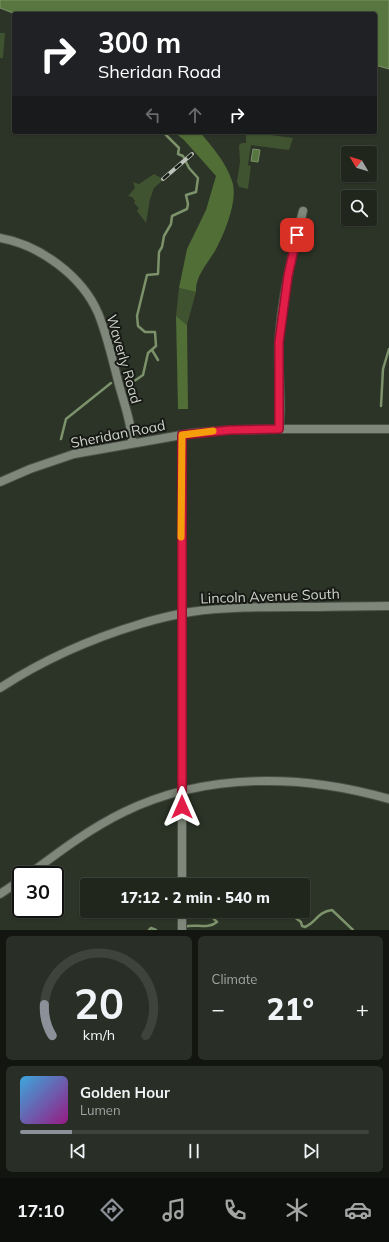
<!DOCTYPE html>
<meta charset="utf-8">
<style>
:root{--surface:#21261d;--page:#292e26;--text:#f1f3f6;--muted:#a2a5a4;--line:#3e433b;--accent:#8c9099}
body{margin:0;font-family:Mulish,sans-serif;background:var(--page);color:var(--text);height:100vh;display:flex;flex-direction:column;font-size:15px;white-space:nowrap}
*{box-sizing:border-box;margin:0}
p{font-size:13px;color:var(--muted)}
.icon{flex:none;width:22px;height:22px;fill:none;stroke:currentColor;stroke-width:2;stroke-linecap:round;stroke-linejoin:round}
.map{position:relative;height:930px;overflow:hidden}
.panel{display:flex;flex-direction:column;gap:6px;padding:6px;background:#121510;flex:1}
.panel>*{flex:none}
.guide{position:absolute;left:12px;top:12px;width:365px;height:122px;border-radius:4px;box-shadow:0 1px 3px #0004,0 0 0 1px var(--line);background:#202124;color:#fff;overflow:hidden}
.needle{width:26px;rotate:308deg}
.buttons{position:absolute;left:341px;top:146px;display:grid;gap:8px}
.buttons a{display:grid;place-items:center;width:36px;height:36px;border-radius:4px;background:var(--surface);box-shadow:0 1px 3px #0004,0 0 0 1px var(--line);font-size:20px}
.speed{position:absolute;left:12px;top:866px;display:flex;gap:8px;font-size:20px;font-weight:700;text-align:center}
.speed>*{display:grid;place-content:center;width:52px;height:52px;border-radius:50%;background:var(--surface);box-shadow:0 1px 3px #0004,0 0 0 1px var(--line);line-height:1}
.speed .limit{border:2px solid #111;border-radius:6px;background:#fff;color:#111}
.pin{position:absolute;display:grid;place-items:center;width:34px;height:34px;color:#fff;margin:-17px;border-radius:8px;box-shadow:0 2px 6px #0006}
.me{position:absolute;width:44px;margin:-22px;rotate:0deg;stroke-linejoin:round;filter:drop-shadow(0 0 3px #0008)}
.turn{display:flex;align-items:center;gap:14px;height:84px;padding:0 20px;font-size:18px}
.turn .icon{width:52px;height:52px;stroke-width:2.5}
.turn b{display:block;font-size:28px;line-height:34px}
.lanes{display:flex;align-items:center;height:38px;padding:0 20px;background:#0003;justify-content:center;gap:20px;direction:ltr}
.lanes .off{opacity:.35}
.big{font-size:30px;font-weight:800;line-height:1.1}
.panel .tile{flex:1;display:flex;flex-direction:column;justify-content:center;gap:6px;min-width:0;padding:0 14px;border-radius:6px;background:var(--page)}
.panel .dial{align-items:center;gap:0}
.dial svg{height:104px;overflow:visible;fill:none;stroke:var(--line);stroke-width:7;stroke-linecap:round;text-anchor:middle}
.dial text{fill:var(--text);stroke:none}
.song{display:flex;align-items:center;gap:12px}
.cover{width:48px;height:48px;border-radius:6px;background:linear-gradient(135deg,hsl(200 70% 55%),hsl(310 70% 35%))}
.played{height:4px;border-radius:2px;background:linear-gradient(90deg,var(--accent) 15%,var(--line) 15%)}
.keys{display:flex;justify-content:space-around;direction:ltr}
.heat{display:flex;justify-content:space-between;align-items:center;font-size:22px;direction:ltr}
.panel .tiles{flex:1;display:grid;gap:6px;grid-template-columns:1fr 1fr}
.tile:last-child{grid-column:span 2}
.trip{position:absolute;left:80px;top:878px;width:230px;height:40px;border-radius:4px;background:var(--surface);box-shadow:0 1px 3px #0004,0 0 0 1px var(--line);font-weight:800;line-height:40px;text-align:center}
.dock{display:flex;height:64px;justify-content:space-around;align-items:center;background:#0d0f0c;color:var(--muted)}
.dock .icon{width:28px;height:28px}
.dock .active{color:var(--accent)}
.dock b{font-size:18px;color:var(--text)}
.map>svg:first-child{display:block}
</style>
<div class="map">
<svg width="389" height="930" viewBox="0 0 389 930">
<rect width="100%" height="100%" fill="#2c3327"/>
<path fill="#405331" d="M0 33H5L3 58H0Z
M248 132 293 138 289 150 251 145 248 165 251 166 248 189 239 187 237 182 240 162 239 145 242 143H246V134Z
M154 174 161 178 162 181 154 188 150 199 146 223 137 211 139 208 134 203 135 201 132 197 128 196 135 188 133 182 139 184Z
M179 288 196 292 187 325 176 316Z"/>
<path fill="#506e36" d="M174 132H200C212 147 226 162 232 181 239 199 224 235 215 251 207 264 195 277 196 292L179 288 187 249 206 210 216 176 184 140Z
M176 316 187 325 188 409H178Z"/>
<path fill="#58763f" stroke="#7c926a" d="M0 0H389V69L375 65V14H26L13 13 0 8Z
M253 149 260 150 258 162 251 161Z"/>
<g fill="none" stroke-linecap="round" stroke-linejoin="round">
<path stroke="#7c926a" stroke-width="2.5" d="M152 350 158 360
M125 384H130L143 375 148 353 156 346 155 332H145L138 326 137 316 147 275 158 274 159 252 162 247 164 236 171 224 172 216 187 209 188 204 186 195 196 192 198 178 189 168 183 156 178 154 179 148 163 132
M381 406 383 369 389 349
M61 439 66 419 111 383
M229 911 232 912 234 911
M240 911 249 917 259 911
M286 911 301 922 302 926 305 927C317 922 317 912 332 910L353 930
M184 927C196 923 207 930 217 922L210 915 212 911
M149 930 151 928 156 930"/>
<g stroke="#494f45" stroke-width="10">
<path id="minor" d="M0 238C40 245 82 276 98 313 107 335 112 358 118 381 123 401 132 423 132 443
M279 429C283 400 277 370 279 340 282 297 292 254 303 211
M182 435V885
M0 688C43 660 90 639 140 624 156 619 173 615 190 612 226 607 262 607 298 607 328 607 359 606 389 606
M28 875C59 852 89 829 124 812 206 772 303 774 389 799
M0 894 21 880
M182 911V930"/>
</g>
<g stroke="#494f45" stroke-width="10">
<path id="tertiary" d="M0 482 30 469 74 454 193 433 230 430 279 429H389"/>
</g>
<use href="#minor" stroke="#7e8779" stroke-width="8"/>
<use href="#tertiary" stroke="#7e8779" stroke-width="8"/>
<g stroke="#bdc3ba" stroke-width="4">
<path id="rail" d="M163 179 192 154"/>
</g>
<use href="#rail" stroke="#171a15" stroke-width="2.5" stroke-dasharray="8" stroke-linecap="butt"/>
</g>
<g fill="none" stroke-linecap="round" stroke-linejoin="round">
<g stroke="#92132f" stroke-width="10">
<path id="route" d="M182 807V435L230 430 279 429V342L288 276 297 235"/>
</g>
<use href="#route" stroke="#e11d48" stroke-width="7"/>
<path stroke="#f59e0b" stroke-width="7" d="M181 537 182 435 213 431"/>
</g>
<g text-anchor="middle" dominant-baseline="central" stroke-width="4" stroke-linejoin="round" paint-order="stroke">
<g font-size="14" fill="#d0d5cd" stroke="#171a15">
<text transform="translate(124 359) rotate(74)">Waverly Road</text>
<text transform="translate(118 434) rotate(-11)">Sheridan Road</text>
<text transform="translate(270 596) rotate(-2)">Lincoln Avenue South</text>
</g>
</g>
</svg>
<div class="buttons">
<a><svg class="needle" viewBox="-14 -14 28 28"><path d="M0-13l5 13h-10z" fill="#e53935"/><path d="M0 13l5-13h-10z" fill="#a2a5a4"/></svg></a>
<a><svg class="icon" aria-label="search" viewBox="0 0 24 24"><circle cx="10" cy="10" r="6"/><path d="M15 15l6 6"/></svg></a>
</div>
<div class="speed"><div class="limit">30</div></div>
<div class="pin" style="left:297px;top:235px;background:#d93025"><svg class="icon" aria-label="arrive" viewBox="0 0 24 24"><path d="M6 21V4h12l-3 4 3 4H6"/></svg></div>
<svg class="me" style="left:182px;top:807px" viewBox="-20 -20 40 40"><path d="M0-17L14 15 0 8-14 15z" fill="#e11d48" stroke="#fff" stroke-width="4"/></svg>
<div class="trip">17:12 · 2 min · 540 m</div>
<div class="guide">
<div class="turn"><svg class="icon" aria-label="right" viewBox="0 0 24 24"><path d="M7 20v-9h11M14 6l5 5-5 5"/></svg><div><b>300 m</b>Sheridan Road</div></div>
<div class="lanes"><svg class="icon off" aria-label="left" viewBox="0 0 24 24"><path d="M17 20v-9H6M10 6l-5 5 5 5"/></svg><svg class="icon off" aria-label="ahead" viewBox="0 0 24 24"><path d="M12 20V5M6 11l6-6 6 6"/></svg><svg class="icon" aria-label="right" viewBox="0 0 24 24"><path d="M7 20v-9h11M14 6l5 5-5 5"/></svg></div>
</div>
</div>
<section class="panel">
<div class="tiles">
<div class="tile dial"><svg viewBox="0 0 100 80">
<path d="M14 69A42 42 0 1 1 86 69"/>
<path d="M14 69A42 42 0 0 1 8 45" stroke="#8c9099"/>
<text x="50" y="56" font-size="32" font-weight="700">20</text>
<text x="50" y="72" font-size="11">km/h</text>
</svg></div>
<div class="tile"><p>Climate</p>
<div class="heat"><a>−</a><b class="big">21°</b><a>+</a></div>
</div>
<div class="tile">
<div class="song"><i class="cover"></i><div><b>Golden Hour</b><p>Lumen</p></div></div>
<div class="played"></div>
<div class="keys"><svg class="icon" aria-label="previous" viewBox="0 0 24 24"><path d="M18 5L8 12l10 7zM5 5v14"/></svg><svg class="icon" aria-label="pause" viewBox="0 0 24 24"><path d="M8 5v14M16 5v14"/></svg><svg class="icon" aria-label="next" viewBox="0 0 24 24"><path d="M6 5l10 7-10 7zM19 5v14"/></svg></div>
</div>
</div>
</section>
<nav class="dock">
<b>17:10</b>
<svg class="icon active" aria-label="directions" viewBox="0 0 24 24"><path d="M12 3l9 9-9 9-9-9zM9 14v-3h6M13 9l2 2-2 2"/></svg>
<svg class="icon" aria-label="music" viewBox="0 0 24 24"><path d="M9 18V5l10-2v13"/><circle cx="6" cy="18" r="3"/><circle cx="16" cy="16" r="3"/></svg>
<svg class="icon" aria-label="phone" viewBox="0 0 24 24"><path d="M5 4h4l2 5-3 2q2 4 5 5l2-3 5 2v4C11 20 4 13 5 4z"/></svg>
<svg class="icon" aria-label="climate" viewBox="0 0 24 24"><path d="M12 3v18M4 7l16 10M4 17L20 7"/></svg>
<svg class="icon" aria-label="car" viewBox="0 0 24 24"><path d="M5 17H2v-5l4-1 3-4h7l3 4 3 1v5h-3M9 17h6M6 11h13"/><circle cx="7" cy="17" r="2"/><circle cx="17" cy="17" r="2"/></svg>
</nav>
